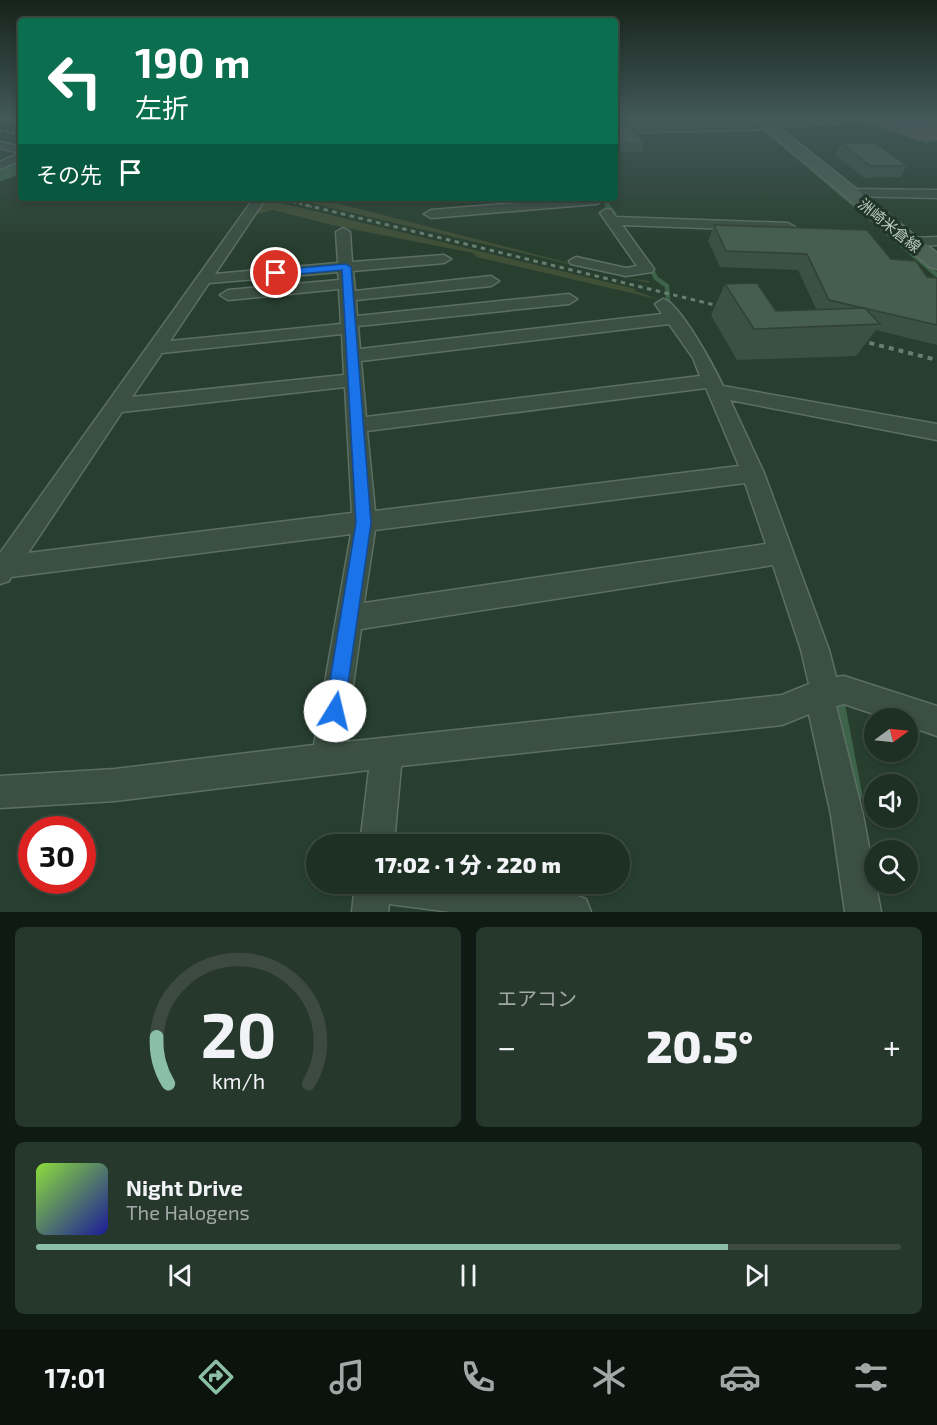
<!DOCTYPE html>
<html lang="ja">
<meta charset="utf-8">
<style>
:root{--surface:#1e2f24;--page:#26372c;--text:#f1f3f6;--muted:#a1a9a6;--line:#3c4a41;--accent:#8abfa5}
body{margin:0;font-family:"Exo 2","Noto Sans JP",sans-serif;background:var(--page);color:var(--text);height:100vh;display:flex;flex-direction:column;font-size:22px;white-space:nowrap}
*{box-sizing:border-box;margin:0}
p{font-size:20px;color:var(--muted)}
.icon{flex:none;width:33px;height:33px;fill:none;stroke:currentColor;stroke-width:2;stroke-linecap:round;stroke-linejoin:round}
.map{position:relative;height:912px;overflow:hidden}
.drawer{display:flex;flex-direction:column;gap:15px;padding:15px;background:#101a14;flex:1}
.drawer>*{flex:none}
.banner{position:absolute;left:18px;top:18px;width:600px;height:183px;border-radius:6px;box-shadow:0 3px 9px #0003,0 0 0 2px var(--line);background:#0b6e4f;color:#fff;overflow:hidden}
.needle{width:39px;rotate:75deg}
.tools{position:absolute;left:864px;top:708px;display:grid;gap:12px}
.tools a{display:grid;place-items:center;width:54px;height:54px;border-radius:50%;background:var(--surface);box-shadow:0 3px 9px #0003,0 0 0 2px var(--line);font-size:30px}
.speed{position:absolute;left:18px;top:816px;display:flex;gap:12px;font-size:30px;font-weight:700;text-align:center}
.speed>*{display:grid;place-content:center;width:78px;height:78px;border-radius:50%;background:var(--surface);box-shadow:0 3px 9px #0003,0 0 0 2px var(--line);line-height:1}
.speed .limit{border:9px solid #d22;background:#fff;color:#111}
.pin{position:absolute;display:grid;place-items:center;width:51px;height:51px;color:#fff;margin:-26px;border:3px solid #fff;border-radius:50%;box-shadow:0 2px 6px #0007}
.me{position:absolute;width:66px;margin:-33px;rotate:9deg;stroke-linejoin:round;filter:drop-shadow(0 0 4px #0008)}
.turn{display:flex;align-items:center;gap:21px;height:126px;padding:0 18px;font-size:27px}
.turn .icon{width:78px;height:78px;stroke-width:2.5}
.turn b{display:block;font-size:42px;line-height:51px}
.then{display:flex;align-items:center;height:57px;padding:0 18px;background:#0003;gap:12px;font-size:22px}
.big{font-size:45px;font-weight:800;line-height:1.1}
.drawer .widget{flex:1;display:flex;flex-direction:column;justify-content:center;gap:9px;min-width:0;padding:0 21px;border-radius:9px;background:var(--page)}
.drawer .dial{align-items:center;gap:0}
.dial svg{height:156px;overflow:visible;fill:none;stroke:var(--line);stroke-width:7;stroke-linecap:round;text-anchor:middle}
.dial text{fill:var(--text);stroke:none}
.song{display:flex;align-items:center;gap:18px}
.cover{width:72px;height:72px;border-radius:9px;background:linear-gradient(135deg,hsl(90 70% 55%),hsl(240 70% 35%))}
.played{height:6px;border-radius:3px;background:linear-gradient(90deg,var(--accent) 80%,var(--line) 80%)}
.keys{display:flex;justify-content:space-around;direction:ltr}
.heat{display:flex;justify-content:space-between;align-items:center;font-size:33px;direction:ltr}
.drawer .tiles{flex:1;display:grid;gap:15px;grid-template-columns:1fr 1fr}
.widget:last-child{grid-column:span 2}
.trip{position:absolute;left:306px;top:834px;width:324px;height:60px;border-radius:30px;background:var(--surface);box-shadow:0 3px 9px #0003,0 0 0 2px var(--line);font-weight:800;line-height:60px;text-align:center}
.menu{display:flex;height:96px;justify-content:space-around;align-items:center;background:#0c130e;color:var(--muted)}
.menu .icon{width:42px;height:42px}
.menu .on{color:var(--accent)}
.menu b{font-size:27px;color:var(--text)}
.map>svg:first-child{display:block}
</style>
<div class="map">
<svg width="937" height="912" viewBox="0 0 937 912">
<rect width="100%" height="100%" fill="#283f30"/>
<path fill="#405037" d="M270 198H277L273 201 636 289 635 291 661 300 477 257 473 253 332 225 273 210 254 215 262 202Z
M289 198H317L627 278 649 281V283Z"/>
<g fill="none" stroke-linecap="round" stroke-linejoin="round">
<path stroke="#3d644b" stroke-width="3" d="M752 118 757 122
M763 128 856 207
M0 180 21 172
M602 198 609 207"/>
<path stroke="#3d644b" stroke-width="4.5" d="M607 205 614 214
M855 205 937 275
M649 264 656 278 667 286 668 301 674 308"/>
<path stroke="#3d644b" stroke-width="9" d="M840 702 858 796"/>
<path fill="#3d644b" fill-rule="evenodd" d="M21 160V173L0 180V167Z"/>
<g stroke="#5d6f64" stroke-width="3">
<path id="street" d="M830 118 879 119 874 122 774 126 769 129 615 133V127L761 123 766 120Z
M0 142 21 147V160L0 169V162L20 153 0 148Z
M851 189 937 190V198L847 196 845 193 847 190Z
M254 198H266L215 274 338 263 336 232 343 228 350 232 352 262 444 255 451 259 444 263 353 271 355 291 491 276 499 281 491 286 356 300 357 316 569 294 577 299 569 304 358 326 360 349 662 314 655 304 663 299C680 303 714 367 723 386L937 424V440L730 400 764 473 829 650 836 677 844 676 937 706V736L908 726V718H886L844 704 836 706 863 815 881 912H845L831 815 809 714 782 725 401 766 394 844H360L369 770 115 801 0 808V776L115 769 314 745 351 534 11 577 9 581 0 584V553ZM338 272 339 280 228 290 220 295 228 300 339 289 341 324 170 341 209 283ZM669 324 693 358 700 376 366 417 361 361ZM342 334 344 375 132 397 162 353ZM345 387 352 513 28 553 122 412ZM706 388 739 466 375 511 367 431ZM745 483 766 544 364 603 375 530ZM773 565 801 650 809 684 782 695 345 742 361 629Z
M576 198H602L603 200 597 204 431 218 424 214 431 210Z
M606 209 611 210 616 217 788 223 795 227 788 231 622 225 654 269 652 272 626 276 571 264 569 261 576 257 626 268 637 266 600 213Z
M937 237V245L910 246 903 242 910 238Z
M355 884H505L563 891 586 899 591 912H451L389 904 388 912H352Z"/>
</g>
<g stroke="#5d6f64" stroke-width="3">
<path id="secondary" d="M752 118H767L937 253V269L930 267Z"/>
</g>
<g stroke="#495b4f" stroke-width="3">
<path id="primary" d="M917 118H937V126L920 121Z"/>
</g>
<g stroke="#47594e" stroke-width="3">
<path id="highway" d="M861 118H884L933 134 935 137 927 142 864 121Z"/>
</g>
<use href="#street" fill="#3c4f43" fill-rule="evenodd"/>
<use href="#secondary" fill="#4b6254" fill-rule="evenodd"/>
<use href="#primary" fill="#5b6f62" fill-rule="evenodd"/>
<use href="#highway" fill="#745a6a" fill-rule="evenodd"/>
<path stroke="#687e70" stroke-width="2" stroke-dasharray="3 3" stroke-linecap="butt" d="M0 130 21 135
M276 198 312 207"/>
<path stroke="#687e70" stroke-width="3" stroke-dasharray="4.5 4.5" stroke-linecap="butt" d="M306 205 731 309"/>
<path stroke="#687e70" stroke-width="4" stroke-dasharray="5 5" stroke-linecap="butt" d="M850 338 937 360"/>
<g stroke="#47594e" stroke-width="19" stroke-linecap="butt">
<path id="highway-bridge" d="M891 118 937 132"/>
</g>
<use href="#highway-bridge" stroke="#745a6a" stroke-width="17"/>
</g>
<path fill="#3b5142" d="M615 127 644 144 642 152H615Z
M841 143 907 166 900 177 864 178 835 155Z
M714 225 891 259 927 277 937 278V345L876 330 856 356 737 360 711 315 725 284 776 311 816 309 798 270 720 267 708 241Z"/>
<path fill="#455e4d" stroke="#304236" stroke-width="1.5" d="M615 127 632 128 644 144H615Z
M841 143H876L907 166H870Z
M714 225 867 230 891 259 916 261 927 277 937 278V325L829 300 807 254 726 251Z
M757 283 776 311 865 308 880 324 754 329 725 284Z"/>
<linearGradient id="sky" x2="0" y2="1"><stop stop-color="#16231a"/><stop offset="0.48" stop-color="#425859"/><stop offset="1" stop-color="#425859" stop-opacity="0"/></linearGradient>
<rect width="937" height="245" fill="url(#sky)"/>
<path fill="#1a73e8" stroke="#114b97" stroke-width="1.5" d="M346 264 351 267 371 523 344 711 341 718 335 721 328 718 325 711 356 523 342 270 276 276 271 273 276 270Z"/>
<g text-anchor="middle" dominant-baseline="central" stroke-width="6" stroke-linejoin="round" paint-order="stroke">
<g font-size="15" fill="#b9c9bf" stroke="#213428">
<text transform="translate(890 225) rotate(39)">洲崎米倉線</text>
</g>
</g>
</svg>
<div class="tools">
<a><svg class="needle" viewBox="-14 -14 28 28"><path d="M0-13l5 13h-10z" fill="#e53935"/><path d="M0 13l5-13h-10z" fill="#a1a9a6"/></svg></a>
<a><svg class="icon" aria-label="sound" viewBox="0 0 24 24"><path d="M4 9h4l5-4v14l-5-4H4zM17 9q2 3 0 6"/></svg></a>
<a><svg class="icon" aria-label="search" viewBox="0 0 24 24"><circle cx="10" cy="10" r="6"/><path d="M15 15l6 6"/></svg></a>
</div>
<div class="speed"><div class="limit">30</div></div>
<div class="pin" style="left:276px;top:273px;background:#d93025"><svg class="icon" aria-label="arrive" viewBox="0 0 24 24"><path d="M6 21V4h12l-3 4 3 4H6"/></svg></div>
<svg class="me" style="left:335px;top:711px" viewBox="-20 -20 40 40"><circle r="19" fill="#fff"/><path d="M0-13L10 11 0 6-10 11z" fill="#1a73e8"/></svg>
<div class="trip">17:02 · 1 分 · 220 m</div>
<div class="banner">
<div class="turn"><svg class="icon" aria-label="left" viewBox="0 0 24 24"><path d="M17 20v-9H6M10 6l-5 5 5 5"/></svg><div><b>190 m</b>左折</div></div>
<div class="then">その先<svg class="icon" aria-label="arrive" viewBox="0 0 24 24"><path d="M6 21V4h12l-3 4 3 4H6"/></svg></div>
</div>
</div>
<section class="drawer">
<div class="tiles">
<div class="widget dial"><svg viewBox="0 0 100 80">
<path d="M14 69A42 42 0 1 1 86 69"/>
<path d="M14 69A42 42 0 0 1 8 45" stroke="#8abfa5"/>
<text x="50" y="56" font-size="32" font-weight="700">20</text>
<text x="50" y="72" font-size="11">km/h</text>
</svg></div>
<div class="widget"><p>エアコン</p>
<div class="heat"><a>−</a><b class="big">20.5°</b><a>+</a></div>
</div>
<div class="widget">
<div class="song"><i class="cover"></i><div><b>Night Drive</b><p>The Halogens</p></div></div>
<div class="played"></div>
<div class="keys"><svg class="icon" aria-label="previous" viewBox="0 0 24 24"><path d="M18 5L8 12l10 7zM5 5v14"/></svg><svg class="icon" aria-label="pause" viewBox="0 0 24 24"><path d="M8 5v14M16 5v14"/></svg><svg class="icon" aria-label="next" viewBox="0 0 24 24"><path d="M6 5l10 7-10 7zM19 5v14"/></svg></div>
</div>
</div>
</section>
<nav class="menu">
<b>17:01</b>
<svg class="icon on" aria-label="directions" viewBox="0 0 24 24"><path d="M12 3l9 9-9 9-9-9zM9 14v-3h6M13 9l2 2-2 2"/></svg>
<svg class="icon" aria-label="music" viewBox="0 0 24 24"><path d="M9 18V5l10-2v13"/><circle cx="6" cy="18" r="3"/><circle cx="16" cy="16" r="3"/></svg>
<svg class="icon" aria-label="phone" viewBox="0 0 24 24"><path d="M5 4h4l2 5-3 2q2 4 5 5l2-3 5 2v4C11 20 4 13 5 4z"/></svg>
<svg class="icon" aria-label="climate" viewBox="0 0 24 24"><path d="M12 3v18M4 7l16 10M4 17L20 7"/></svg>
<svg class="icon" aria-label="car" viewBox="0 0 24 24"><path d="M5 17H2v-5l4-1 3-4h7l3 4 3 1v5h-3M9 17h6M6 11h13"/><circle cx="7" cy="17" r="2"/><circle cx="17" cy="17" r="2"/></svg>
<svg class="icon" aria-label="filters" viewBox="0 0 24 24"><path d="M4 7h16M4 17h16"/><circle cx="9" cy="7" r="2"/><circle cx="15" cy="17" r="2"/></svg>
</nav>
